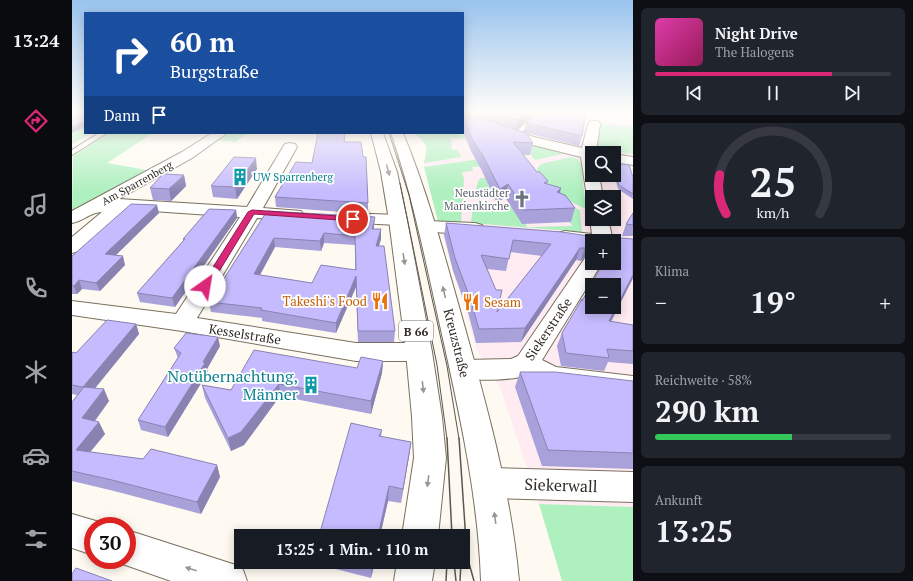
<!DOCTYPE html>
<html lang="de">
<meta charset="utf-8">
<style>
:root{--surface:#171b24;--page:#20242c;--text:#f1f3f6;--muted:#9ea1a6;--line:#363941;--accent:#db2777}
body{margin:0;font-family:"PT Serif",serif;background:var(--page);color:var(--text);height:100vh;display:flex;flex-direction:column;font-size:15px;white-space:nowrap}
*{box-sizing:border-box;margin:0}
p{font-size:13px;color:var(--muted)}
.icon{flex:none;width:22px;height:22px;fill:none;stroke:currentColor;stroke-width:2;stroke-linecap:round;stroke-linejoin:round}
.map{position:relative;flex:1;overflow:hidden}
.sheet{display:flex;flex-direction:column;gap:8px;padding:8px;background:#0d0f14;width:280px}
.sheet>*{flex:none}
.hud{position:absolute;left:12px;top:12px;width:380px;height:122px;border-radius:0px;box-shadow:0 2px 10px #0003;background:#1a4fa0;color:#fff;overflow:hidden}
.buttons{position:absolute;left:513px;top:146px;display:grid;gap:8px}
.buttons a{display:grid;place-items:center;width:36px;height:36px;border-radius:0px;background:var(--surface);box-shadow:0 2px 10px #0003;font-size:20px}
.speed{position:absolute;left:12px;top:517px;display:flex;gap:8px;font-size:20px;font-weight:700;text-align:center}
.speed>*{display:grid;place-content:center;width:52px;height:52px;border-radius:50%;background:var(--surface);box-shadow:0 2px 10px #0003;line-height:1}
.speed .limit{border:6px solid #d22;background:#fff;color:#111}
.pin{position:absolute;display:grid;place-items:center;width:34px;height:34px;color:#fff;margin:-17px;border:2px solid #fff;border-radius:50%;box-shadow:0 1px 4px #0007}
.me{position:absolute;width:44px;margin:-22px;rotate:32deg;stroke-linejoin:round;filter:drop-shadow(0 0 3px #0008)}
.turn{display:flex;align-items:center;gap:14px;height:84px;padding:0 20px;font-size:18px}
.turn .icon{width:52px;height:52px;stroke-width:2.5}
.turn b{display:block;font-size:28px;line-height:34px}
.then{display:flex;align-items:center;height:38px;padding:0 20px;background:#0003;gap:8px;font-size:15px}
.big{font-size:30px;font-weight:700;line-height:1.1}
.sheet .tile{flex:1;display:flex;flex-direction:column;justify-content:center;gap:6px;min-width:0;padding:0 14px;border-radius:6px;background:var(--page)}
.sheet .dial{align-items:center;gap:0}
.dial svg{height:104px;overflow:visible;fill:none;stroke:var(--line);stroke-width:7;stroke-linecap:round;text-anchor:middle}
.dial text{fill:var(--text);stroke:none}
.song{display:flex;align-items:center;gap:12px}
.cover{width:48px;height:48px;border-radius:6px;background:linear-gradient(135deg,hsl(320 70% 55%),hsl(330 70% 35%))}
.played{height:4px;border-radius:2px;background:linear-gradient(90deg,var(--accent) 75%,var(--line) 75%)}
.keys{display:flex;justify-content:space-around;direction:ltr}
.heat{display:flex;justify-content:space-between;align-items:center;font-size:22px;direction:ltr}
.charge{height:6px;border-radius:3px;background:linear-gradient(90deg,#34c759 58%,var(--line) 0)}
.trip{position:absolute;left:162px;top:529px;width:236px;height:40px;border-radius:0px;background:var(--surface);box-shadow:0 2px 10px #0003;font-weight:700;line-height:40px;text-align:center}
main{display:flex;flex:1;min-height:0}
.menu{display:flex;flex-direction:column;width:72px;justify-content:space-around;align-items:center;background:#090b0e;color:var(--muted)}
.menu .icon{width:28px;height:28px}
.menu .on{color:var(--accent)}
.menu b{font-size:18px;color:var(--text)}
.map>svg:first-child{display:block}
</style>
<main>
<nav class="menu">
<b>13:24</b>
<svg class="icon on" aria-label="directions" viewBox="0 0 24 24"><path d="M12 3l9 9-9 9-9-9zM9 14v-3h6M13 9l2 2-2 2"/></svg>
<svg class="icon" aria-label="music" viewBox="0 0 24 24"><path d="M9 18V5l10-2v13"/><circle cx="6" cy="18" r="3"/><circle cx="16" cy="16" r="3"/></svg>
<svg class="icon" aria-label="phone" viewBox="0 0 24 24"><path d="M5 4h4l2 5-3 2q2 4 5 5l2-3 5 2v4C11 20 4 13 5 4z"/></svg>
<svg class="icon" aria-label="climate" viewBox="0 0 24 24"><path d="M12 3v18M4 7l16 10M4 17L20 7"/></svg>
<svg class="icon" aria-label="car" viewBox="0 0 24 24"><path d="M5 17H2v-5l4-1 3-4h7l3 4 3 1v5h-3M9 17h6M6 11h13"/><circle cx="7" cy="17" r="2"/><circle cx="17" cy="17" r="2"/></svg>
<svg class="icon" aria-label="filters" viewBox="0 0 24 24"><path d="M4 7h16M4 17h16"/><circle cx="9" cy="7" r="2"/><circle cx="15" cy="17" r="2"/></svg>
</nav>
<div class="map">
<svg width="561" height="581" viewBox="0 0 561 581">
<rect width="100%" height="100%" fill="#fefaf2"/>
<path fill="#ffebf2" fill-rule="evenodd" d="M391 112H561V507L467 504 429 390 404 348 366 221 352 167V161L355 156 354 147 351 140 342 133H391ZM520 153H542V175H520ZM520 197H542V219H520ZM520 241H542V263H520ZM520 285H542V307H520Z"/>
<path fill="#aef0be" d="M523 122 552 127 561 124V154L540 151 539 153 523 152Z
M391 124 395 139 379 138 380 150H386L389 157 352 163C356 147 356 144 342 133H391Z
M13 127V133H20L0 144V133Z
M38 133H81L35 163 75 170 0 210 1 156Z
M158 133H176L163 142 147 140Z
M453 143 491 154 463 160 459 155Z
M499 157 505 159 509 164 514 209 494 200H488L462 173H466L465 169 469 164Z
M408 159 423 166 400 167 401 171 390 172 392 179 389 223 366 221 352 167Z
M409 178H414L417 187 425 193 403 194 406 181Z
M401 203H422L421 204 423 205 425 203H437L455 226 454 228 456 229 458 227 501 226 497 222 498 221 497 205 508 210 510 232 399 223Z
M467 504 561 507V581H490Z"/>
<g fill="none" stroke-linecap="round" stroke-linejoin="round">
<path fill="#c3d9f6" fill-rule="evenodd" d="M535 124 561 127V129L536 126H535Z"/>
<g stroke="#79705f" stroke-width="2">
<path id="lane" d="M466 112H473L444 137H440V135Z
M27 133H35L0 155V150Z"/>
</g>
<g stroke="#79705f" stroke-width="2">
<path id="street" d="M391 114 462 137 510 148 516 124 518 121H526L528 124 524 152 526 153H520V175H527L531 197H520V201H517L515 197 509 157 453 143 391 122Z
M140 133H155L120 158 47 199 175 207 211 147 213 144 218 143 223 144 225 147 191 208 229 211 232 215 229 219 223 220 185 218 125 318 284 343H347L356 346 360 352 356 358 347 361H284L110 331 0 315V301L104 314 168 217 65 210 52 211 7 251 0 253V237L30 212C19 212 11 221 0 223V211L110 152Z
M542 154 561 157V165L542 162Z
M273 213 326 215 332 216 335 220 332 224 326 225 267 222 264 218 267 214Z
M520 216V219H536L541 241H520V246L486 241 484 237 486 233 493 231 520 234 518 219Z
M355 221 403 223 410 225 412 229 410 233 403 235 349 231 346 227 349 223Z
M520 256V263H530L470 360 484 367 561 376V396L479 386 469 383 455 375C440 381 398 381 383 377L379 370 383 363 392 360 439 359 446 356 513 258Z
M418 468 561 472V502L418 498 406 494 401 483 406 472Z
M0 514 34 524V526H21V555L0 548Z
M55 530 170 567 175 581H99L42 561 55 560Z"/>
</g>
<g stroke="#79705f" stroke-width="2">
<path id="primary" d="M299 133H311L325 172 335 220 360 352 370 417 374 458 366 536H330L342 458 340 417 334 352 317 220 309 172Z
M319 133H331C356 194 373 257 391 321 415 407 439 492 447 581H409C406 492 386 407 367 321 353 258 340 194 319 133Z
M325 562H363L360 581H322Z"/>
</g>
<use href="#lane" fill="#fff" fill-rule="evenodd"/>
<use href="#street" fill="#fff" fill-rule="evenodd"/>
<use href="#primary" fill="#fff" fill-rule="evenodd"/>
<path stroke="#5b574f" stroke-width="1" d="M317 133 337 195 375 366 387 439
M328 183 365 365 375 439"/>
<path stroke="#5b574f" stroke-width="1.5" d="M375 438 380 536
M387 438 395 556 402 581
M382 562 384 581
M374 581 375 562
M388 581 389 562"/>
</g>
<path fill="#a9a1da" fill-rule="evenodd" d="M391 112H464L444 129 452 132 454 123 510 136 507 146 455 133 461 143 458 155H451L465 172 476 181 475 184 489 188 488 193 503 208 499 222 450 224 433 197 425 203 409 169 399 151 391 132V116H404Z
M273 133V142L296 203V214L204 207 203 197Z
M542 163 561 177V199L546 189 542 175Z
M185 169 165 199 141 197 139 186Z
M112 175 114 186 99 201 81 200 78 188Z
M164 210 165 218 103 307 68 302 65 293 111 241V239Z
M195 211 302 226V229H309V239L307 246 323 331 322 342H286L284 287 264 333 190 321V318L139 312 137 302ZM252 243 283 245V270L240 283 188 275 203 247 249 251Z
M87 213 43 255 53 265 28 291 10 289 5 294H0V256Z
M561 213V236H550L554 224Z
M374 223 520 241V248L518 255 513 257 509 261 504 260 449 342 404 343 396 312 381 271 372 235ZM438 252 470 256 425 312 415 269 434 271Z
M561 239V278L539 322 561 325V364L536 362 532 371 489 366 485 346 490 333 510 301Z
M64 324 67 334 23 388 37 401 23 421 33 434 18 452 71 459 145 465 148 477 129 514 42 491 0 481V402L5 395 0 394V353H4Z
M148 346 135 369 136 372 96 437 69 430 66 420 106 358 102 348Z
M311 361 310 373 299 414 208 396 172 445 159 451 133 398 130 385 159 390 285 368Z
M448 372 561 381V469L470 466 443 387Z
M310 430 309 437 339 442 337 456 329 503 316 501 308 536H247Z
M244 562H303L299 578 244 564Z"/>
<path fill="#8a83b2" d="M455 112H464L444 130 446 120Z
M13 121V127L0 133V127Z
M184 158 185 169 165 199 163 187Z
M112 175 114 186 99 201 97 189Z
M436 184 433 197 425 203 428 189Z
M489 188 485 202V192Z
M85 205 87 213 36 263 33 254Z
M164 210 165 218 103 307 100 298Z
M303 217 302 226 299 238 300 229Z
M309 229V239L304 256V246Z
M252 233V243L249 251 248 241Z
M202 238 203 247 183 284 182 274Z
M520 243V248L518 255 513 257 509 261 513 248 517 244Z
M508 248 504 260 449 342 453 328Z
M51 256 53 265 28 291 24 283Z
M561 275V278L532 334 537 321Z
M284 276V287L264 333V323Z
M7 280 10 289 5 294 2 286Z
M64 324 67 334 16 397 11 387Z
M146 337 148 346 135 369 136 372 96 437 93 427 131 362Z
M311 361 310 373 299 414V401Z
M207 384 208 396 172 445 159 451 156 438Z
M32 389 37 401 16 430 10 418Z
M27 422 33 434 10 462 4 450Z
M339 442 337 456 329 503 331 489Z
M145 465 148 477 129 514 125 502Z
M317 486 316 501 308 536H306Z
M301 562H303L299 578 300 565Z"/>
<path fill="#c5bbfe" stroke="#8a83b2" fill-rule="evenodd" d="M0 112H13V121L0 127Z
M420 112H455L446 120Z
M467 112H514L510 136 454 123Z
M391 116 405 117 454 133 461 143 441 142 465 172H468L476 181 472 183 489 188 485 192 493 195 503 208 453 210 436 184 428 189 411 156 400 139Z
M246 133H273L272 142H289L291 157H294L296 203 203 197 224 162 240 163Z
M162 157 184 158 163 187 139 186Z
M542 163 557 165 561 177V194L547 185 542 168Z
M91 174 112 175 97 189 78 188Z
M59 204 85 205 33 254 51 256 24 283 7 280 2 286H0V256Z
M137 209 164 210 100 298 65 293 113 239H111Z
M195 211 303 217 300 229H309L304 246H312L323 331H286L284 276 264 323 189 310 190 308 137 302ZM252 233 283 236 284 270 249 265 240 283 182 274 202 238 248 241Z
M561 213V225L554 224Z
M374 223 490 232 523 237 522 241H520V243L517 244 513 248H508L453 328 407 329 398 298 383 258ZM441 240 479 244 425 312 430 290H424L409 255 437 259Z
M549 238 561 239V275L537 321 561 325V351L535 349 537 358 494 353 490 333 510 299V301L531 263H542V251ZM520 285H542V307H520Z
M35 320 64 324 11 387 0 385V353L1 352 4 353Z
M114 333 146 337 131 362 133 363 93 427 66 420 109 353 102 348Z
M182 350 285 368 289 357 311 361 299 401 207 384 169 432 156 438 130 385 159 390Z
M448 372H483L561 381V453L476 450Z
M12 387 32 389 10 418 27 422 4 450 71 459 79 449 145 465 125 502 36 479 0 471V402Z
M279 423 310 430 307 436 339 442 331 489 317 486 306 536H247Z
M288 562H301L300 565Z
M4 568 40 581H0V574Z"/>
<defs><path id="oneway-solid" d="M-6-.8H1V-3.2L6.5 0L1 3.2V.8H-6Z"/></defs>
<g fill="#989693">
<use href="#oneway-solid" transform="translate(316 170) rotate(75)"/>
<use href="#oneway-solid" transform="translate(332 259) rotate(81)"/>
<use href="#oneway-solid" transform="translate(372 292) rotate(-104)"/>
<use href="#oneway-solid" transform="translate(351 387) rotate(83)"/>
<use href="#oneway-solid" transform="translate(356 481) rotate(98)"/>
<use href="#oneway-solid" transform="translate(423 518) rotate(-98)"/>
<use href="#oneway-solid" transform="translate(119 569) rotate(-162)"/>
</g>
<linearGradient id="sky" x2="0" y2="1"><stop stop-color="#99c3ee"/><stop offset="0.58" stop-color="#fffdf9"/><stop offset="1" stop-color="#fffdf9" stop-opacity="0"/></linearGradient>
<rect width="561" height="193" fill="url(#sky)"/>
<path fill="#db2777" stroke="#8e194d" d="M180 210 281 217 285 219 281 221 182 214 137 288H130L129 286 176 212Z"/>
<defs>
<g id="building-bare" transform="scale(1.38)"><path d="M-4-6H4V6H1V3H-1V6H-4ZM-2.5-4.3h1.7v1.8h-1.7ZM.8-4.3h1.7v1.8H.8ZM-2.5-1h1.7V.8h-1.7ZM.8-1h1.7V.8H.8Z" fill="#0f9aa8" stroke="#fff" stroke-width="2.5" paint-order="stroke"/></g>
<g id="church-bare" transform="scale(1.38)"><path d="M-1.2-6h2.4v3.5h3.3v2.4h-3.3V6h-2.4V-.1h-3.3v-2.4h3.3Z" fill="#6b7280" stroke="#fff" stroke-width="2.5" paint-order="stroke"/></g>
<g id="restaurant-bare" transform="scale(1.38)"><path d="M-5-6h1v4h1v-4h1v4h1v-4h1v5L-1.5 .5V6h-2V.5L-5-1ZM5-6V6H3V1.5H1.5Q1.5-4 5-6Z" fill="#e8710a" stroke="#fff" stroke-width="2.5" paint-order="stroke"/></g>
</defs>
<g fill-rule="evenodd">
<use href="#building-bare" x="168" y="177"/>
<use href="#church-bare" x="450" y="199"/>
<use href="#restaurant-bare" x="308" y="301"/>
<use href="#restaurant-bare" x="399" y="302"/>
<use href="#building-bare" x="239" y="385"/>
</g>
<g text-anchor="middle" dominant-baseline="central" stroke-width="3.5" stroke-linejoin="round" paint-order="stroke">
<g font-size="11" fill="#0d838f" stroke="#fff" text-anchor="start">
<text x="181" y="177">UW Sparrenberg</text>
</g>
<g font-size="11" fill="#322e27" stroke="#fff">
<text transform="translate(65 183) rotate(-29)">Am Sparrenberg</text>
</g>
<g font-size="11" fill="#5b616d" stroke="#fff" text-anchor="end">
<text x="437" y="193">Neustädter<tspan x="437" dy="13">Marienkirche</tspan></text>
</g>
<rect fill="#fff" stroke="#706d68" stroke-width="1" x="327" y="321" width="34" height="20" rx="3"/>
<g font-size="12" font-weight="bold" fill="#322e27">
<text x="344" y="331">B 66</text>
</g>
<g font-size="13" fill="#c56008" stroke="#fff" text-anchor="end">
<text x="295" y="301">Takeshi's Food</text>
<text x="412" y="302" text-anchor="start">Sesam</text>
</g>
<g font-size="13" fill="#322e27" stroke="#fff">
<text transform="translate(476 329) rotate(-56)">Siekerstraße</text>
<text transform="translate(173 334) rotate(9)">Kesselstraße</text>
<text transform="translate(385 343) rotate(76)">Kreuzstraße</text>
</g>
<g font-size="16" fill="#0d838f" stroke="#fff" text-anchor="end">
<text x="226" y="376">Notübernachtung,<tspan x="226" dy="18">Männer</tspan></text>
</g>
<g font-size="16" fill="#322e27" stroke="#fff">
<text transform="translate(489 485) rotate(2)">Siekerwall</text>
</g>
</g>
</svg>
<div class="buttons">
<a><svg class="icon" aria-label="search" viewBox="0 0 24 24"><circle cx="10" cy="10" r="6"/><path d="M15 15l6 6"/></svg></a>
<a><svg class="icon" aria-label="layers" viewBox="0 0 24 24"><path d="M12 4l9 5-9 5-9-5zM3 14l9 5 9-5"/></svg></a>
<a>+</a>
<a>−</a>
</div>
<div class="speed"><div class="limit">30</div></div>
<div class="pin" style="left:281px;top:219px;background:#d93025"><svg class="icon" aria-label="arrive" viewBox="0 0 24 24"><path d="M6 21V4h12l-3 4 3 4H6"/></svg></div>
<svg class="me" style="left:133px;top:286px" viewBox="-20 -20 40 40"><circle r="19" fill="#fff"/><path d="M0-13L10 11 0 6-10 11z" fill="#db2777"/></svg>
<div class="trip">13:25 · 1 Min. · 110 m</div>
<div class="hud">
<div class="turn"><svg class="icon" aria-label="right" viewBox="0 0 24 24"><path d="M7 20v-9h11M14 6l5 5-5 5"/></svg><div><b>60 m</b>Burgstraße</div></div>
<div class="then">Dann<svg class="icon" aria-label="arrive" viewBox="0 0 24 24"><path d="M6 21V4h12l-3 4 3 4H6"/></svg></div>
</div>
</div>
<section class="sheet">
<div class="tile">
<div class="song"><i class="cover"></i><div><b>Night Drive</b><p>The Halogens</p></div></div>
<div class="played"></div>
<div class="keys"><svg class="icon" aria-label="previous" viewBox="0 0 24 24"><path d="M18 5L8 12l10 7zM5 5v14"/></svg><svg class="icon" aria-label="pause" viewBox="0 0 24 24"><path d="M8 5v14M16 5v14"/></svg><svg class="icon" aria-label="next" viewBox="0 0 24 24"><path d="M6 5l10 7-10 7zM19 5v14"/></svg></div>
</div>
<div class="tile dial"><svg viewBox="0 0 100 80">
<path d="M14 69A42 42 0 1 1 86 69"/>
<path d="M14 69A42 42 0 0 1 9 39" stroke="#db2777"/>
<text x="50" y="56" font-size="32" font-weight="700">25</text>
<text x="50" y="72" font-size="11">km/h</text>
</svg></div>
<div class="tile"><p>Klima</p>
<div class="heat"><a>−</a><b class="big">19°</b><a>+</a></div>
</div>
<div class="tile"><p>Reichweite · 58%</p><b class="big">290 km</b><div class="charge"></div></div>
<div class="tile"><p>Ankunft</p><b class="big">13:25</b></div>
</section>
</main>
